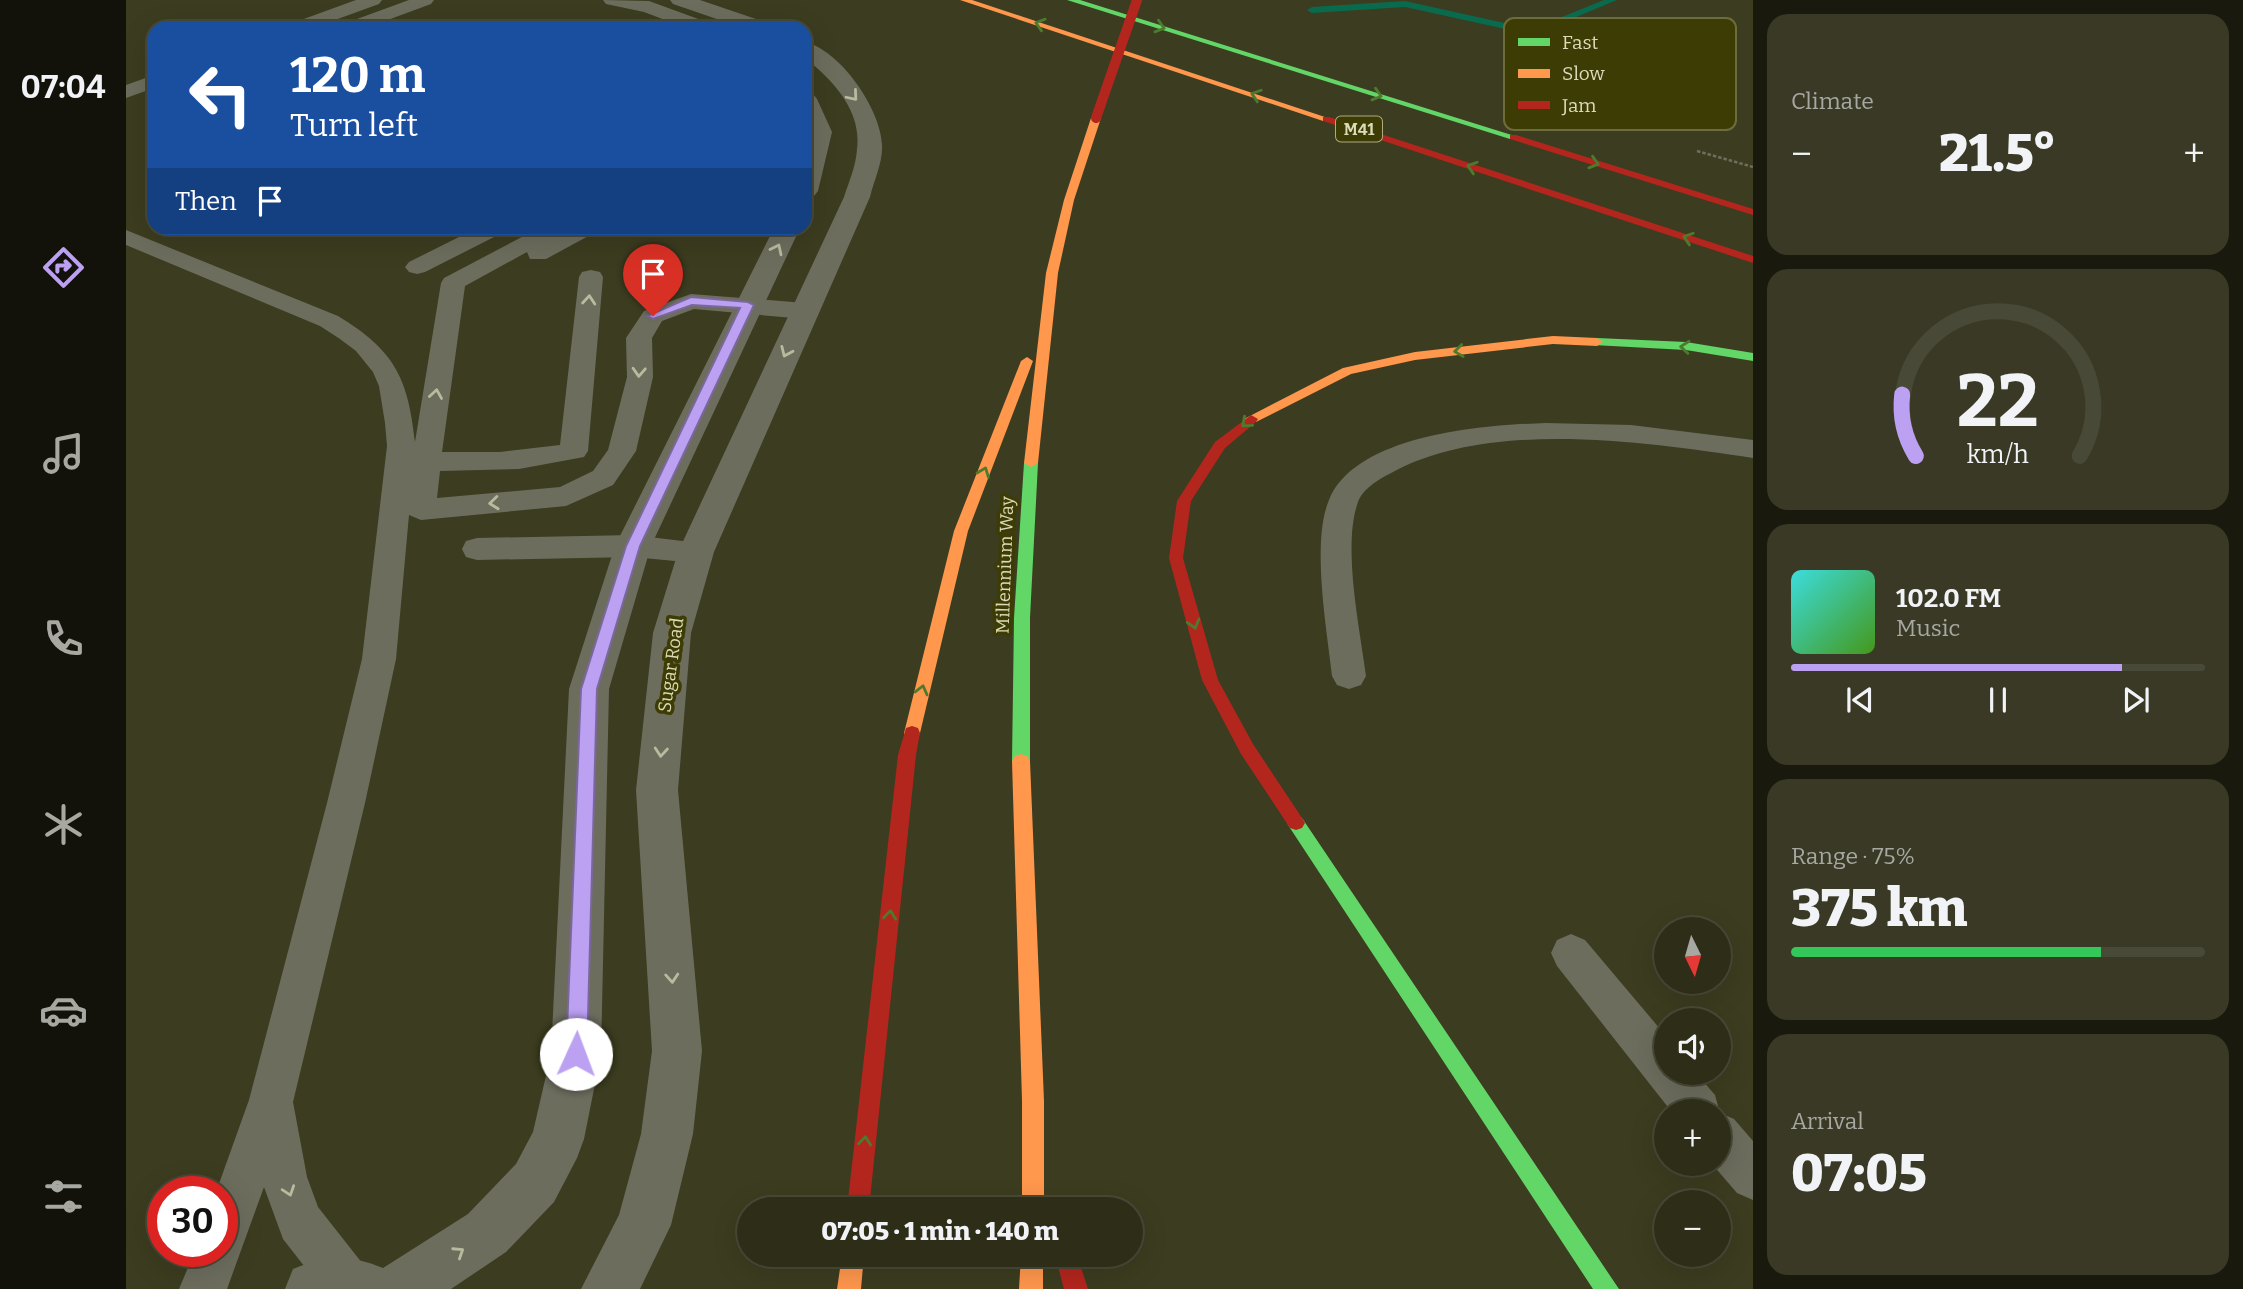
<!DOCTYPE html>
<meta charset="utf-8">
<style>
:root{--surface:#2d2d18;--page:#393925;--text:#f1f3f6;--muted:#a7a8a2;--line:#484937;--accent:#bca0f2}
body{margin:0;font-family:Bitter,serif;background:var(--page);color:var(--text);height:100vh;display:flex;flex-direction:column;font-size:26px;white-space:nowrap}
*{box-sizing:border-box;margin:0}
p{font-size:23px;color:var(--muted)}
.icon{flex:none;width:38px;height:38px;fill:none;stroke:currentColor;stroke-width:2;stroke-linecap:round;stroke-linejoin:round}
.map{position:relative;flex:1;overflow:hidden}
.panel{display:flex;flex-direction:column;gap:14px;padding:14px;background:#19190d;width:490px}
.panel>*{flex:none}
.banner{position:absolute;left:21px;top:21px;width:665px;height:214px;border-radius:21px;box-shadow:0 7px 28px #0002,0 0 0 2px var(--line);background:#1a4fa0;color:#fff;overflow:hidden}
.needle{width:46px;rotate:175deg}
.fabs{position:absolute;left:1528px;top:917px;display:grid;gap:14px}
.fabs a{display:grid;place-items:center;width:77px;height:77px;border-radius:50%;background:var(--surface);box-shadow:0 7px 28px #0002,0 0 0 2px var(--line);font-size:35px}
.speed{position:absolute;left:21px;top:1176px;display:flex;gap:14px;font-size:35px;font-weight:700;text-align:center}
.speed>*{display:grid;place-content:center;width:91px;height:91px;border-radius:50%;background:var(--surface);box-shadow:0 7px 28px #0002,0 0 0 2px var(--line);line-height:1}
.speed .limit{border:10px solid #d22;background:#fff;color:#111}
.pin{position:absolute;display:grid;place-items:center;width:60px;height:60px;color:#fff;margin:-72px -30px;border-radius:50% 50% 50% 0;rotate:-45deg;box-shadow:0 0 7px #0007}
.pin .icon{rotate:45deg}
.me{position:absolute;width:77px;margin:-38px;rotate:2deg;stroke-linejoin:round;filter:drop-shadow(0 0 5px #0008)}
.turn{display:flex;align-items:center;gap:24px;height:147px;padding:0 28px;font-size:32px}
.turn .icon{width:91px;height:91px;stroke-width:2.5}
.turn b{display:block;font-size:49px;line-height:60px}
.then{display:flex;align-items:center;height:66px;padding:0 28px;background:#0003;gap:14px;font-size:26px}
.big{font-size:52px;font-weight:800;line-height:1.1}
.panel .widget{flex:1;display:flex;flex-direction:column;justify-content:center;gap:10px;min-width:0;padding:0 24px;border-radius:21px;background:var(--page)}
.panel .dial{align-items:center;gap:0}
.dial svg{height:182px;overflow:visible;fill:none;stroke:var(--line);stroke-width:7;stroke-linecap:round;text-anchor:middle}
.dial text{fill:var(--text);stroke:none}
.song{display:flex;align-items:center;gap:21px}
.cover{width:84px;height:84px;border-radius:10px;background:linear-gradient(135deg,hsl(180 70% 55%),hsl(100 70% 35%))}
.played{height:7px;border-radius:4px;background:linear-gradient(90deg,var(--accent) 80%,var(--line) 80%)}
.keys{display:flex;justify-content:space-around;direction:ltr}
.heat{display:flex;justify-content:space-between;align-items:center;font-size:38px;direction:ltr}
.charge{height:10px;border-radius:5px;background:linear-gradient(90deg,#34c759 75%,var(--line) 0)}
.trip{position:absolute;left:611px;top:1197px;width:406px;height:70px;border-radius:35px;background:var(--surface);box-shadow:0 7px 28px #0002,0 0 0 2px var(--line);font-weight:800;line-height:70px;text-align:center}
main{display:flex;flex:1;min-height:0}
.tab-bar{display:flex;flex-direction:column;width:126px;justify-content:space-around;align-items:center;background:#12120a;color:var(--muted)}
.tab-bar .icon{width:49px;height:49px}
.tab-bar .selected{color:var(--accent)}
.tab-bar b{font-size:32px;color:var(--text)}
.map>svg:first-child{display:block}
</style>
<main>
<nav class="tab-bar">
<b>07:04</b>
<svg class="icon selected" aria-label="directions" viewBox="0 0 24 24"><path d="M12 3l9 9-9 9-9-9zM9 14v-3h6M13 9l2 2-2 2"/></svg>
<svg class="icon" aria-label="music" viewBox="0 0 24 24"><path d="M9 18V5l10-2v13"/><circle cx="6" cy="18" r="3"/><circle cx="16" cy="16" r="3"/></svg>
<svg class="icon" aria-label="phone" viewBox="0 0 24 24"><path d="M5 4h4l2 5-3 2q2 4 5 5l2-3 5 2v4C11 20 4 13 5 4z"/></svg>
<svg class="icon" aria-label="climate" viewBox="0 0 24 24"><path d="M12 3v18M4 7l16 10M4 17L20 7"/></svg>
<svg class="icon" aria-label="car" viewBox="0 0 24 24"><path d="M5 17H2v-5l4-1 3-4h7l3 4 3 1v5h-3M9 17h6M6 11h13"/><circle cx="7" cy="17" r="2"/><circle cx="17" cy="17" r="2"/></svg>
<svg class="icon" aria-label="filters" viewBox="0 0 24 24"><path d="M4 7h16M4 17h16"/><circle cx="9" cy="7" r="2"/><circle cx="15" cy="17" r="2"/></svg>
</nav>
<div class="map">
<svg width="1627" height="1289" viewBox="0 0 1627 1289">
<rect width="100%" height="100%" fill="#3c3c20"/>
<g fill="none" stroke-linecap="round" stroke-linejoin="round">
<path fill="#096a4e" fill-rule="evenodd" d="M1478 0H1491L1407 35 1279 7 1186 13 1181 10 1186 7 1279 1 1406 29Z"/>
<path stroke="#6e6e5e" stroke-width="2.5" stroke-dasharray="3.5 2" stroke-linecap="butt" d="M1571 151 1627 167"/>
<path stroke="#6e6e5e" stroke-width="3.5" stroke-dasharray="4.5 2.5" stroke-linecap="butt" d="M504 267 534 271"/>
<path fill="#6d6d5e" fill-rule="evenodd" d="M230 0H256L253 4 187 28H161L164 24Z
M283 0H308L305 4 240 28 217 27 220 23Z
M28 75V88L0 98V85Z
M351 228H380L376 233 299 272 291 274 283 272 279 267 283 262Z
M413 228H440L439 230 472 228 468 233 420 259H404L401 252 339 286 316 452H374L434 445 453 277 456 272 465 270 474 272 477 277 462 451 458 457 393 469 314 471 311 498 434 487 467 471 482 450 501 377 500 338 518 311 565 294 679 303 688 306 692 311 688 316 679 319 568 309 536 321 526 338 527 377 510 451 487 485 440 506 295 520 283 515 270 659 239 803 167 1102 181 1177 192 1207 240 1268 247 1285 246 1289H196L157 1239 138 1187 101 1289H53L69 1251H96V1192H90L123 1100 201 803 236 659 261 446 259 423 253 386 247 372 230 351 214 339 194 326 0 245V230L212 316C268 350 282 377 289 442L315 283 318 278Z
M1420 423 1505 425 1627 440V458C1520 442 1365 419 1267 472 1255 478 1237 488 1232 502 1216 546 1234 629 1240 676L1235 685 1223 689 1211 685 1206 676C1201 630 1185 542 1203 500 1230 434 1359 425 1420 423Z
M507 535 581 544 585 552 581 560 570 563 507 557 351 560 340 557 336 549 340 541 351 538Z
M1445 934 1459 940 1540 1036V1073H1570L1589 1095 1594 1113 1608 1119 1627 1141V1200L1611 1193 1586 1164H1592V1111H1545L1431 966 1425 953 1431 940Z"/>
<path fill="#6d6d5e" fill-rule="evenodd" d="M477 0 523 1 586 24 590 28H560L518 12 480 4Z
M544 0H574L645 24 649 28H617L547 4Z
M679 42C714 50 755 109 756 145 757 162 748 180 744 197L588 552 565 633 552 790 576 1051 567 1134 545 1225 514 1289H455L493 1215 515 1134 526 1051 510 790 527 633 552 552 718 197C723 181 730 166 731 149 736 111 707 80 679 58Z
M679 92 687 94 691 99 706 132 692 191 688 196 679 199V143L682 132 679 123Z
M648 228H674L525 546 483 689 475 1054 458 1139 451 1158 428 1202 380 1252 325 1289H159L167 1269C200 1255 223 1254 257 1268L342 1214 390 1164 407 1132 425 1054 443 689 489 546Z"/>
<path fill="#63d668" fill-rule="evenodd" d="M941 0H954L1392 137 1384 139Z
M1471 338 1560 342 1627 353V361L1560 350 1467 345V339Z
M905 459 912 463 904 618V761L901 766 895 768 889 766 886 761 888 618 898 463Z
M1170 816 1176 818 1493 1289H1467L1164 828 1161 823 1164 818Z"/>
<path fill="#ff974d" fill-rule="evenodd" d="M834 0H846L1205 119 1197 121Z
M970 115 975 118 948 200 932 273 912 463 905 467 898 463 920 273 938 200 965 118Z
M1427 336 1471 338 1477 342 1471 346 1427 344 1289 360 1225 374 1130 422H1120L1118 419 1217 368 1289 352Z
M901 357 907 361 842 531 794 733 792 738H780L778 733 828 531 895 361Z
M895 754 901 756 904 761 918 1101V1209H896V1101L886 761 889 756Z
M716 1255H738L735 1289H711Z
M895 1255H917V1289H893Z"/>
<path fill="#b3261e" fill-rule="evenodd" d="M1197 117H1203L1627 256V263L1197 121Z
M1384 135H1390L1627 209V215L1384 139Z
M1125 415 1132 419 1130 422 1099 448 1065 501 1057 558 1092 680 1127 744 1176 818 1179 823 1176 828 1170 830 1164 828 1115 754 1076 680 1043 558 1051 501 1089 442Z
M786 726 792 728 794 733 790 755 743 1209H721L772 755 780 728Z
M929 1255H951L962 1289H938Z"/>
<path stroke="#b3261e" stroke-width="10" d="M970 118 1011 0"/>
</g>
<defs><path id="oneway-chevron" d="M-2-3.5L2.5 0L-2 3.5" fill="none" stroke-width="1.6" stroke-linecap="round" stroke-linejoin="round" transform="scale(1.75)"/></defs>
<g stroke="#4d7a2d">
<use href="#oneway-chevron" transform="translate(914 24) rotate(-163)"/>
<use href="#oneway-chevron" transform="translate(1034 27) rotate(17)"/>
<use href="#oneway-chevron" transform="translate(1130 95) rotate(-162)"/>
<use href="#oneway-chevron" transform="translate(1251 95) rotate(17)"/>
<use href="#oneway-chevron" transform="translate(1468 163) rotate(17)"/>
<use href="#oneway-chevron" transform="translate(1346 167) rotate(-162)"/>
<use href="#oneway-chevron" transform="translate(1562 238) rotate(-162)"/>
<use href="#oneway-chevron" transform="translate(1559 347) rotate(-175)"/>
<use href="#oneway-chevron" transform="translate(1333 351) rotate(173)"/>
<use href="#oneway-chevron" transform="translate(1120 423) rotate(139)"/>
<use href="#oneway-chevron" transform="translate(858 472) rotate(-69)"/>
<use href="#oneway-chevron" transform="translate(1068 624) rotate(74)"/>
<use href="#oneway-chevron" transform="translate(796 690) rotate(-76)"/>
<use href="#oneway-chevron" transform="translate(764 915) rotate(-84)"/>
<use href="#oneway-chevron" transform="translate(739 1141) rotate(-84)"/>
</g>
<g stroke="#baba9e">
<use href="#oneway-chevron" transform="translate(727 96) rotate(50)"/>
<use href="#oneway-chevron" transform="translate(651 249) rotate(-64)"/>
<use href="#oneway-chevron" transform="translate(463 300) rotate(-85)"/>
<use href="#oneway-chevron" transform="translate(660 352) rotate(114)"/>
<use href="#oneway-chevron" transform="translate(513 372) rotate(93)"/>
<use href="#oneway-chevron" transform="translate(310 394) rotate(-81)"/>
<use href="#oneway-chevron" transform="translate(368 503) rotate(174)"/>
<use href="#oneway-chevron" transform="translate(535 752) rotate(95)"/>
<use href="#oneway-chevron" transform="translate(546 978) rotate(86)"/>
<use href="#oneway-chevron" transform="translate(163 1191) rotate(71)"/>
<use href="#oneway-chevron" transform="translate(333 1252) rotate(-33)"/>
</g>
<path fill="#bca0f2" stroke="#7a689d" stroke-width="2" d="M565 297 622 302 628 305 514 546 471 689 461 1054 458 1061 450 1064 443 1061 440 1054 455 689 500 546 614 308 566 305 527 319 521 316Z"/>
<g text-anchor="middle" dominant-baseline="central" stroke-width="7" stroke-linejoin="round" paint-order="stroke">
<rect fill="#3e3c05" stroke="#acab84" stroke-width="2" x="1210" y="116.5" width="46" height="25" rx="5"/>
<g font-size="16" font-weight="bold" fill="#dbdbba">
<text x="1233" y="129">M41</text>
</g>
<g font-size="18" fill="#dbdbba" stroke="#3e3c05">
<text transform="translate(879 565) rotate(-88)">Millennium Way</text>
<text transform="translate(545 665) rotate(-82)">Sugar Road</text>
</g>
</g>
<rect x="1378" y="18" width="232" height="112" rx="10" fill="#3e3c05" stroke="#6d6c3b" stroke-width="2"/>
<rect x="1392" y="38" width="32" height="8" fill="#63d668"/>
<rect x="1392" y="69" width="32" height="9" fill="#ff974d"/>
<rect x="1392" y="101" width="32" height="8" fill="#b3261e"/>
<g font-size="19" fill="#dbdbba">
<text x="1436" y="49">Fast</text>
<text x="1436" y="80">Slow</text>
<text x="1436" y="112">Jam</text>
</g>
</svg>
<div class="fabs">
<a><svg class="needle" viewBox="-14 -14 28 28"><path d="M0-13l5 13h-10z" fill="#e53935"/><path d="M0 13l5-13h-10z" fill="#a7a8a2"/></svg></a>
<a><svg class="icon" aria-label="sound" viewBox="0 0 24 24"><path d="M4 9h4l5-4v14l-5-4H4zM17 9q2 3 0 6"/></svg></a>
<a>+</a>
<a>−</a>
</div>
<div class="speed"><div class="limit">30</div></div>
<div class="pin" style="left:527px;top:316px;background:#d93025"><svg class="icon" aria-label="arrive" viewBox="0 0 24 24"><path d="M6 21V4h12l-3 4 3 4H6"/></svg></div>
<svg class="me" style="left:450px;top:1054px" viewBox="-20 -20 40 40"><circle r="19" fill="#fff"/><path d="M0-13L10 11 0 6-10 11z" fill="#bca0f2"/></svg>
<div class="trip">07:05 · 1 min · 140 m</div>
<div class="banner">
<div class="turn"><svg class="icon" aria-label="left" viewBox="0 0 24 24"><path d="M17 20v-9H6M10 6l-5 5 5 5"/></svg><div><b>120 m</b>Turn left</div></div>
<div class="then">Then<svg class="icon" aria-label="arrive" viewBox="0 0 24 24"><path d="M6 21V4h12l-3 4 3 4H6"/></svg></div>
</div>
</div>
<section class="panel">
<div class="widget"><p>Climate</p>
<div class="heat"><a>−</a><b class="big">21.5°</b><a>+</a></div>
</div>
<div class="widget dial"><svg viewBox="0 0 100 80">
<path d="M14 69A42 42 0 1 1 86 69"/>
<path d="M14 69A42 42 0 0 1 8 42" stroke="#bca0f2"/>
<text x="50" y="56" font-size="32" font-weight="700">22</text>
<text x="50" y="72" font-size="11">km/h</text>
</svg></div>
<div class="widget">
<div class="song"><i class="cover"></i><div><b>102.0 FM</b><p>Music</p></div></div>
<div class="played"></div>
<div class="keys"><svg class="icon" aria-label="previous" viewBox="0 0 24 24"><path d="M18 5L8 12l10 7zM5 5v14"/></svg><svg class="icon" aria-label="pause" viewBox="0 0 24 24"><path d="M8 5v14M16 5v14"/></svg><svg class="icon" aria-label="next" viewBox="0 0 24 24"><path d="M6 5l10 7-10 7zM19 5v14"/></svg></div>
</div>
<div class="widget"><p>Range · 75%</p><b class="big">375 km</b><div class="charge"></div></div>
<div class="widget"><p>Arrival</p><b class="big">07:05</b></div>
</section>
</main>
